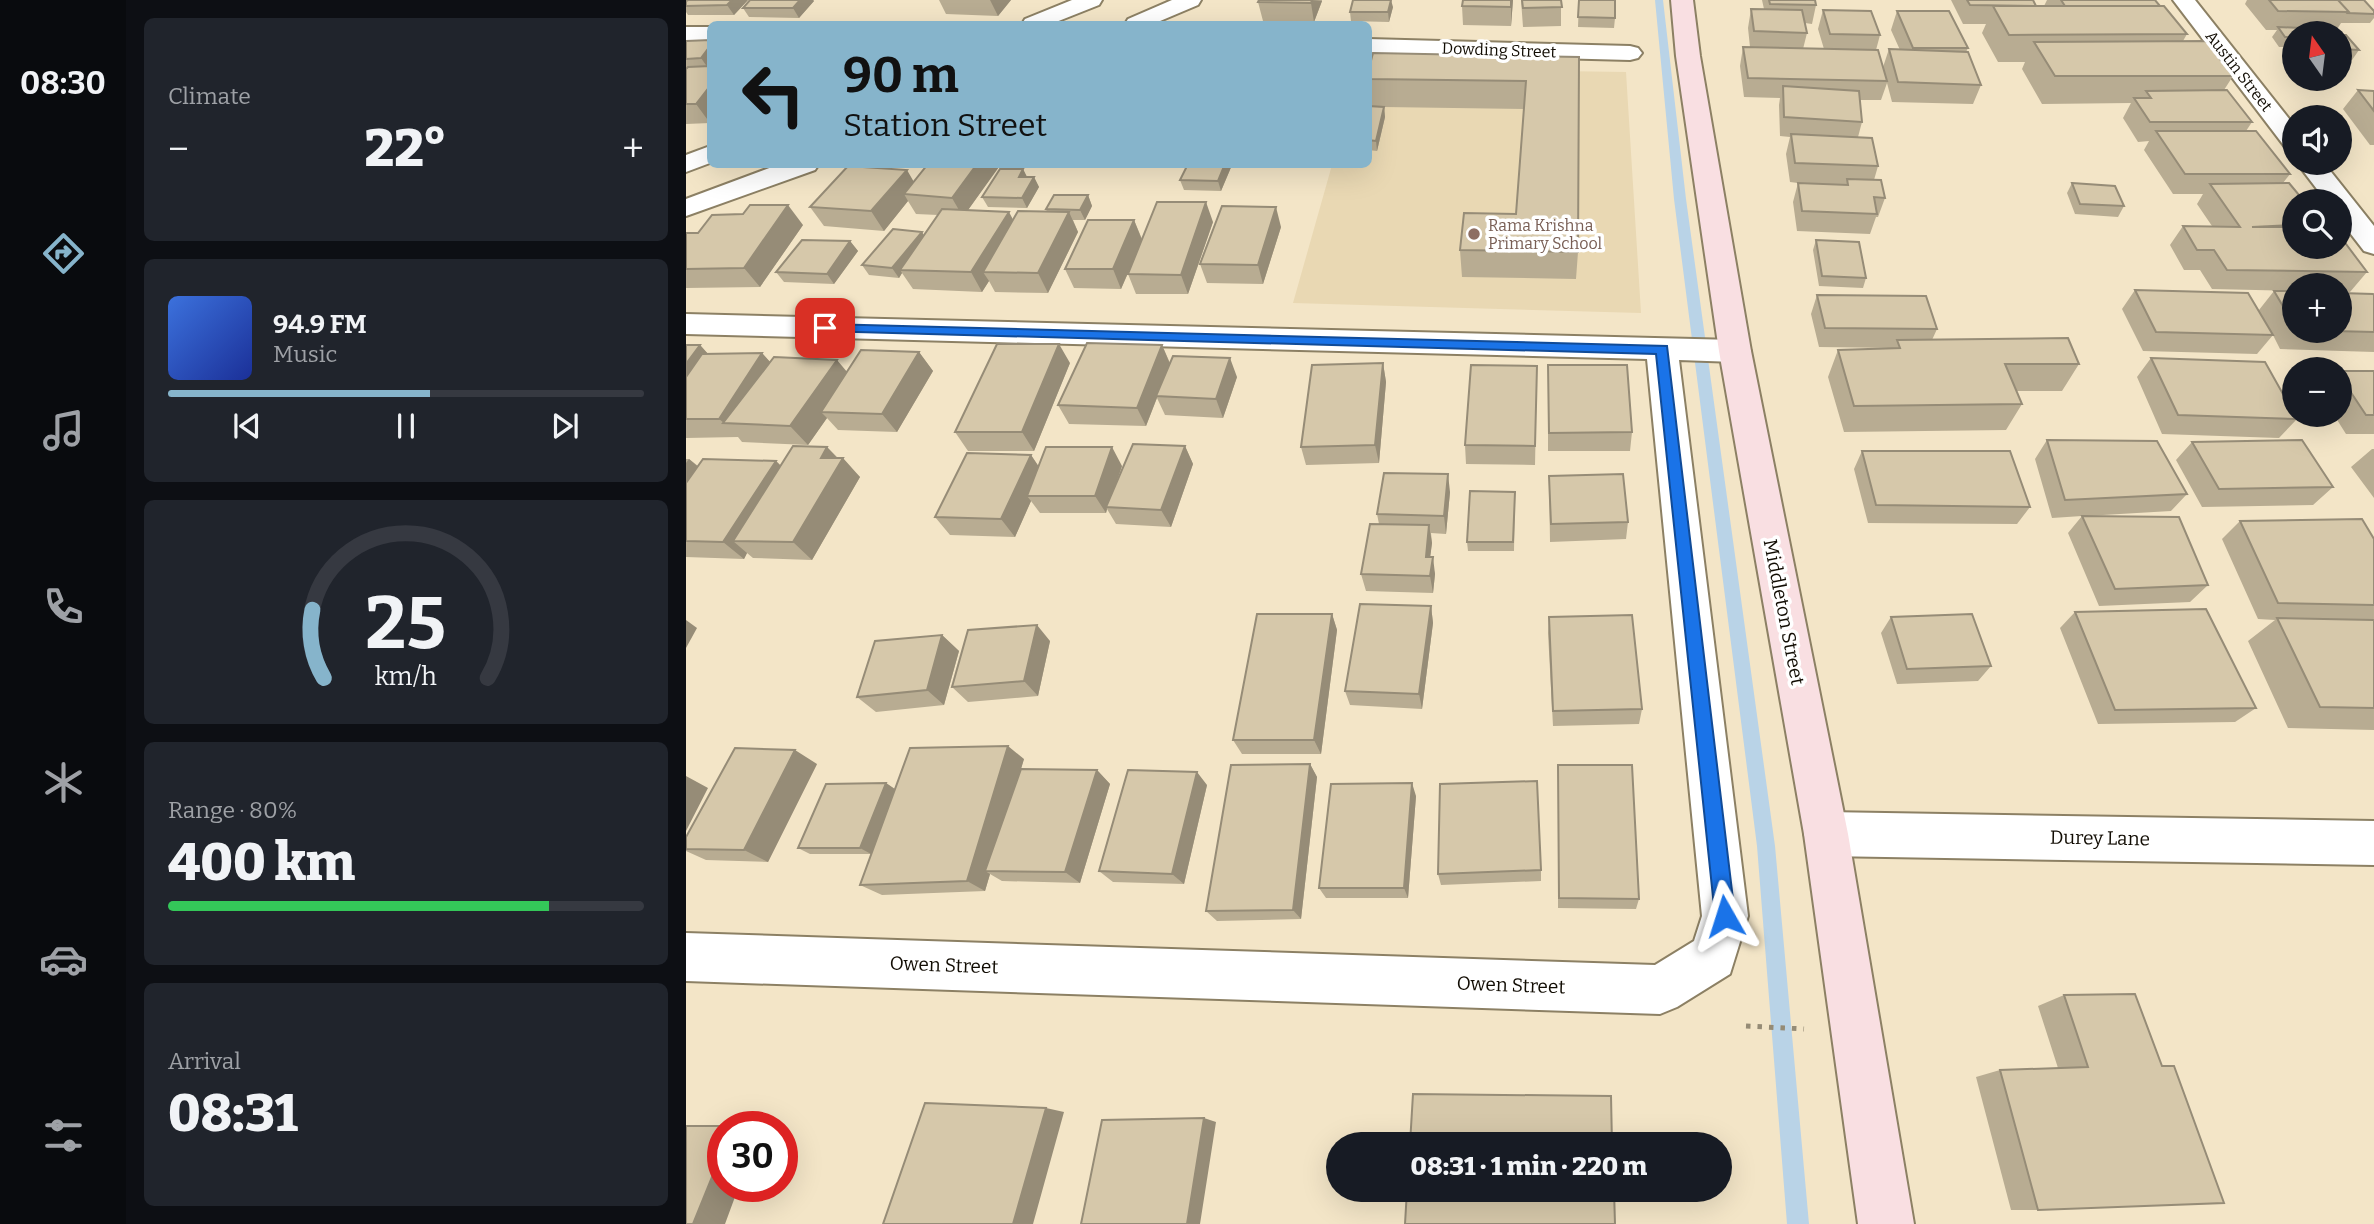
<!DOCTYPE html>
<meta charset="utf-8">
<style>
:root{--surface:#171b24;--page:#20242c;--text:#f1f3f6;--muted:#9ea1a6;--line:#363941;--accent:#86b4cb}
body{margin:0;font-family:Bitter,serif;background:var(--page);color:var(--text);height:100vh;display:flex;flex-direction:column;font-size:26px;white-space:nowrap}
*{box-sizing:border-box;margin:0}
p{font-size:23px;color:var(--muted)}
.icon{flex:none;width:38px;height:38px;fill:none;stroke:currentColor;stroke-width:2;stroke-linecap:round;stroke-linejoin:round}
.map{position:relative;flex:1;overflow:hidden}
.panel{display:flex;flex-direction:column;gap:18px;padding:18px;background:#0d0f14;width:560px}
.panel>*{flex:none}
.guide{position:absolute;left:21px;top:21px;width:665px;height:147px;border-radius:10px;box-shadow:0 7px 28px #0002;background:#86b4cb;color:#111;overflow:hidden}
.needle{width:46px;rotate:346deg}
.tools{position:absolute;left:1596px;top:21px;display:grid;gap:14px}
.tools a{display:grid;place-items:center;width:70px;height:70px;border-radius:50%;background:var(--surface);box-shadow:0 7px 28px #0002;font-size:35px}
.speed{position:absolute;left:21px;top:1111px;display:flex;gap:14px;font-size:35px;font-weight:700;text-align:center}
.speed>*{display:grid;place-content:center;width:91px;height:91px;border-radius:50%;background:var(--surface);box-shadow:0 7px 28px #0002;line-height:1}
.speed .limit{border:10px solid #d22;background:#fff;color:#111}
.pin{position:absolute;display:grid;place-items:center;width:60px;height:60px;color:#fff;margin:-30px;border-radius:14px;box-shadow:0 4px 10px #0006}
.me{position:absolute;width:77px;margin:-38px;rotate:354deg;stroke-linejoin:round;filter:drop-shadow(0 0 5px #0008)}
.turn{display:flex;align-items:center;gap:24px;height:147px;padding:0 21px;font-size:32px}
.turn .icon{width:91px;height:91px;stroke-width:2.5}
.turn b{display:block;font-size:49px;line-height:60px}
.big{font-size:52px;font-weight:800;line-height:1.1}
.panel .card{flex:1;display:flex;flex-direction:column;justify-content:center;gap:10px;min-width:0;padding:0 24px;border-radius:10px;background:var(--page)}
.panel .dial{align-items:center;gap:0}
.dial svg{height:182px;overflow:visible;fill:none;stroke:var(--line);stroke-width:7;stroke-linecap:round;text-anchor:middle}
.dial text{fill:var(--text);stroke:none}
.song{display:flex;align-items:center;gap:21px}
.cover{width:84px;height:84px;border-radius:10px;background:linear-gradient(135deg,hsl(220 70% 55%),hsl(230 70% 35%))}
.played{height:7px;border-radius:4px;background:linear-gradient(90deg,var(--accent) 55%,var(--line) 55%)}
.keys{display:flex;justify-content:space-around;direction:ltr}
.heat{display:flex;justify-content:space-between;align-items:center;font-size:38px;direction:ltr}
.charge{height:10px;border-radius:5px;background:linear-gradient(90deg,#34c759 80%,var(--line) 0)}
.trip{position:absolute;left:640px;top:1132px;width:406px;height:70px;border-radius:35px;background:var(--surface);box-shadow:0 7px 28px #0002;font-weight:800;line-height:70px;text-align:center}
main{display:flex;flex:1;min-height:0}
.menu{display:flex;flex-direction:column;width:126px;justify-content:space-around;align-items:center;background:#090b0e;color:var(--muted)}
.menu .icon{width:49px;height:49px}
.menu .on{color:var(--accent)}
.menu b{font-size:32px;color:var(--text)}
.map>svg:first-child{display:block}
</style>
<main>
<nav class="menu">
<b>08:30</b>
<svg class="icon on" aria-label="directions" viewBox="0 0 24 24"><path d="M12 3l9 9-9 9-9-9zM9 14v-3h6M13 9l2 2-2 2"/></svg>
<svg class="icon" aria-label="music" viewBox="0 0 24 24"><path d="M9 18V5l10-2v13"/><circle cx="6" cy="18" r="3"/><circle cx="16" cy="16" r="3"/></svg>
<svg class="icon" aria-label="phone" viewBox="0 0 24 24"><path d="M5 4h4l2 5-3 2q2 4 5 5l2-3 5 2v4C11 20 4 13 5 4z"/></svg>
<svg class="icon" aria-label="climate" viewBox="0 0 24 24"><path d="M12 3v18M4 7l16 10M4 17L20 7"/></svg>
<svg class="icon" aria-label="car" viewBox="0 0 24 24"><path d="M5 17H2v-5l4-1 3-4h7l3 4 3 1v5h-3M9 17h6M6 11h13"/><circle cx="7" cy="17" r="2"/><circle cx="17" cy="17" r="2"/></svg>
<svg class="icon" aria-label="filters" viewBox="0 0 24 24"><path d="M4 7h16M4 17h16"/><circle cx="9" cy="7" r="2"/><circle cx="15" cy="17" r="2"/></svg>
</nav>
<section class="panel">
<div class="card"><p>Climate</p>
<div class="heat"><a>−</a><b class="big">22°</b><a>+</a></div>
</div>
<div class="card">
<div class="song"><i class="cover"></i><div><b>94.9 FM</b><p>Music</p></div></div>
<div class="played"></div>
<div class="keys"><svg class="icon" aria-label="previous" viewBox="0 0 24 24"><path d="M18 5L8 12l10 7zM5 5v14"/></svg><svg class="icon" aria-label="pause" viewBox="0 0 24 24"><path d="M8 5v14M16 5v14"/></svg><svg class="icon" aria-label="next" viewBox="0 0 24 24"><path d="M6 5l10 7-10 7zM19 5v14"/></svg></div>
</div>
<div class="card dial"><svg viewBox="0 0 100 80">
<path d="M14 69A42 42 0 1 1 86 69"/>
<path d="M14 69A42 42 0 0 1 9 39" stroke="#86b4cb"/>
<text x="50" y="56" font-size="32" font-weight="700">25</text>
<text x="50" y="72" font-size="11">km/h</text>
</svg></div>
<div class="card"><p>Range · 80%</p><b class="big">400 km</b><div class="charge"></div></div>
<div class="card"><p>Arrival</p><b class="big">08:31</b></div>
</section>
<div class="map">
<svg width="1688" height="1224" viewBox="0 0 1688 1224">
<rect width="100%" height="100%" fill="#f3e5c7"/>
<path fill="#e9d8b3" d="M683 68 940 72 955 313 607 303 646 165 682 164Z"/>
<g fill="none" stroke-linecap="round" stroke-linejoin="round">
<path fill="#b9d3e7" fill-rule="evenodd" d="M969 0H977L1000 199 1089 846 1123 1224H1101L1071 846 988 199Z"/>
<g stroke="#8c8064" stroke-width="4">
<path id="street" d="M386 0H416L413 5 365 24H336L339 19Z
M486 0H515L512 5 467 24H439L442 19Z
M1487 0H1509L1608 125V150L1599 147Z
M0 27H24V41H0Z
M682 39 944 46 952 48 956 53 952 58 944 60 682 53Z
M24 146V163L0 172V155Z
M1611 163H1638L1688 226V254L1678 251 1654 220V201H1640Z
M94 164H133L129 170 0 216V199Z
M0 314 1049 340 1060 343 1065 351 1060 359 1049 362 993 360 1062 916 1044 974 991 1007 974 1014 0 981V933L969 965 1008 941 1016 916 961 359 0 334Z
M1140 812 1688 821V865L1140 856 1124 849 1118 834 1124 819Z"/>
</g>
<g stroke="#8c8064" stroke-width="4">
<path id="secondary" d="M985 0H1007L1014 56 1065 351 1162 834 1228 1224H1172L1118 834 1033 351 990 56Z"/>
</g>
<path stroke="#958b75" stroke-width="5" stroke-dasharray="4.5 7" stroke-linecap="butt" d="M1060 1026 1118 1029"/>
<use href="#street" fill="#fff" fill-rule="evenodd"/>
<use href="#secondary" fill="#f9dfe2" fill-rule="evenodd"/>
</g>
<path fill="#b8ac92" d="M0 0H62L48 15H2L0 12Z
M64 0H127L128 1 113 18 63 17 57 8Z
M253 0H325L312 16 260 14Z
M573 0H636V1L628 22 577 21 572 2Z
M777 0H827L825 26 777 25 776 6Z
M835 0H875V26L837 27Z
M893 0 929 18 928 28 892 27Z
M1076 0H1129L1130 5 1126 24 1119 23 1121 33 1117 49H1138L1132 29 1137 10 1194 35 1190 50 1197 67 1203 49 1214 50 1205 30 1211 11 1282 48 1280 52 1295 85 1287 104 1206 102 1201 83 1195 100H1174L1176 122 1172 137 1192 166 1188 180 1199 198 1192 217H1190L1184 234 1111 231 1107 202 1112 183 1104 182 1100 154 1104 137 1094 136 1093 105 1094 98 1058 97 1054 66 1057 47H1064L1062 28 1065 9H1078Z
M1265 0H1347L1350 6H1358L1361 0H1469L1501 34 1497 41 1547 76 1538 90 1566 122 1560 131 1604 174 1597 183 1608 201V247L1681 272 1664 292H1654V285H1608V291L1526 289 1514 270H1498L1484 245 1497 226H1526L1511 204 1517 194H1487L1458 150 1463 141 1452 142 1437 118 1445 103 1356 104 1336 69 1339 62H1312L1296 33 1300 24H1277Z
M1561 0H1678L1688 11V18L1684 23H1655L1650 31H1636L1608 33V53L1604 47H1593L1586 37 1591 30H1580L1559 4Z
M707 7 703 22 665 21 664 12Z
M1654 35 1673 50 1666 60H1654Z
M0 41 24 46V123L0 124Z
M893 57 892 252 890 279 776 277 774 250 830 214 838 109 698 107 699 117 691 151 682 150V106H685L682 91V72Z
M1672 90 1688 91V145H1684L1657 109Z
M315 164 282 210 327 220 361 212 360 209 402 195 406 206 399 220H387L392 232 362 293 309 292 303 281 296 292 227 289 216 273 213 278 183 275 176 265 238 235 252 215 230 214 222 201 198 231 138 226 124 207 228 182Z
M546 165 535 191 498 190 494 180Z
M337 169 341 177H348L353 187 341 208 302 207 296 197Z
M1386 183 1438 206 1432 217 1389 214 1381 193Z
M448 220 456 239 527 222 502 294H450L442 274 447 262 435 289 388 288 379 269Z
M117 225 74 287 0 288V233H12Z
M595 227 577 284 521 283 514 264Z
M1130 240 1180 278 1177 288 1133 286 1127 250Z
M164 241 172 251 148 284 98 282 90 272Z
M1449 290 1573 310 1588 291H1608V331H1654L1688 295V352L1594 349 1587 335 1571 354 1457 351 1436 309Z
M1131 295 1251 329 1246 340 1393 364 1376 391H1330L1336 404 1320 430 1158 432 1142 377 1152 350 1208 348 1133 347 1125 314Z
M0 345H14L22 354 76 353 84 362 161 372 233 352 247 371 211 432 152 430 141 418 122 445 56 442 52 437 0 438Z
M476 345 484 363 551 377 537 418 479 415 471 398 460 426 383 424 372 405Z
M1465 358 1611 419 1593 438 1476 434 1451 377Z
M384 363 348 451H282L269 432Z
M697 363 700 382 693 463 620 465 615 447Z
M862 365 946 432 944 451H862Z
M851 366 849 465 780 464 779 445Z
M1654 371H1688V434H1660L1648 415H1654Z
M1361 440 1501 494 1485 511 1400 516 1522 585 1504 602 1413 606 1382 533 1396 516 1366 518 1349 459Z
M1506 442 1647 487 1627 505 1516 507 1490 460Z
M499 446 507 464 485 527 430 524 421 509 420 513H354L345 501 329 537 264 535 249 517 345 455 353 467 436 466 430 483Z
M141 447 152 458 174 477 126 560 67 558 61 553 58 559 0 557V459H3L12 466 90 461 95 466Z
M1686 449H1688V498L1665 467Z
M1176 451 1344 507 1331 524 1182 523 1168 469Z
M863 476 942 522 940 539 864 542Z
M764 492 760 534 745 533 746 543 744 557 749 574 747 593 680 591 675 574 693 524 691 514Z
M829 492 828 551H782L781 542Z
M1554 521 1688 539V730L1602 728 1562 641 1589 620 1572 619 1536 539Z
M745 606 747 623 736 709 664 705 659 691Z
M1389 612 1570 708 1549 722 1412 724 1374 628Z
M646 614 651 630 635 754H556L547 740Z
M863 617 956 709 953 724 867 726 862 633Z
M1205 617 1305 666 1292 681 1211 684 1195 633Z
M256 635 273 651 258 705 190 712 171 697Z
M364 641 352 696 282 702 266 687Z
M338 759 334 771 411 770 424 784 394 883 316 881 304 874 299 891 196 895 174 885 193 834 185 854H124L112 848 200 783 209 789Z
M131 764 82 862 20 860 0 851V837Z
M624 764 631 777 615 919 531 921 520 911Z
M872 765 953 899 950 909 872 908Z
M521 785 498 884 427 882 413 871Z
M730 796 722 898H640L633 888Z
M855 870V881L755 885 752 874Z
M1378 995 1476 1066 1352 1210H1325L1290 1077 1314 1070 1372 1068 1352 1006Z"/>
<path fill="#968c77" d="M46 0H62L48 15 41 5Z
M114 0H127L128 1 113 18 107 8Z
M304 0H325L312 16Z
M626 0 636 1 628 22 625 3Z
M705 0 707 7 703 22 702 12Z
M825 0H827L825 26Z
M24 46V65L22 68 15 58Z
M24 86V123L10 104Z
M698 107 699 117 691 151 690 141Z
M291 164H315L277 217 266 198Z
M539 164 546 165 535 191 532 181Z
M337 169 342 179 333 177Z
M221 170 232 189 218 194 222 201 198 231 185 211Z
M348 177 353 187 341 208 336 198Z
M402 195 406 206 399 220 394 210Z
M520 202 527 222 502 294 495 275Z
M102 205 117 225 74 287 58 268Z
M590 207 595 227 577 284 572 265Z
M323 212 333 231 297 272 303 281 296 292 285 272Z
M383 212 392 232 362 293 352 273Z
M448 220 456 240 435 289 427 269Z
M236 232 242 242 214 270 216 273 213 278 206 268Z
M164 241 172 251 148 284 141 274Z
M373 344 384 363 348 451 336 432Z
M14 345 32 365 0 408V364Z
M476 345 484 364 460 426 451 408Z
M233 352 247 371 211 432 196 414Z
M76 353 93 372 38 423 33 419Z
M544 358 551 377 537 418 530 399Z
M151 360 167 379 135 412 141 418 122 445 104 426Z
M697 363 700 382 693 463 689 445Z
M499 446 507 464 485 527 475 510Z
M141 447 155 462 157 458 174 477 126 560 107 542 135 458Z
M426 447 436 466 422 507H420L421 509 420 513 409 496Z
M345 455 357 473 341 496 345 501 329 537 315 519Z
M3 459 24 477 0 512V463Z
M90 461 108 479 47 541 61 553 58 559 37 542Z
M762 474 764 492 760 534 758 516Z
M743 525 746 543 742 574 740 557Z
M747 557 749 574 747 593 744 576Z
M745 606 747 623 736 709 733 694Z
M646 614 651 630 635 754 628 740Z
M0 620 11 628 0 648Z
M351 625 364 641 352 696 338 681Z
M256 635 273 651 258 705 241 690Z
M322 746 338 759 305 871H299L304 874 299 891 281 881Z
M109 750 131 764 82 862 58 850Z
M624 764 631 777 615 919 607 910Z
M411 770 424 784 394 883 379 872Z
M511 772 521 785 498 884 486 874Z
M0 776 22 788 0 831Z
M200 783 210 790 185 854 174 848Z
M726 783 730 796 722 898 718 888Z
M360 1108 378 1112 347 1224H327Z
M518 1118 530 1122 514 1224H501Z
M37 1150V1186H53L39 1224H7Z"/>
<path fill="#d6c8aa" stroke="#968c77" stroke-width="2" d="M2 0H46L41 5 0 6V1Z
M64 0H114L107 8H57Z
M573 0H626L625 3 572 2Z
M667 0H705L702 12H664Z
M777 0H825V7L776 6Z
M836 0H875L876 7 837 8Z
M893 0H929V18L892 17Z
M1083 0H1129L1130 5 1084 4Z
M1281 0H1347L1350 6 1284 5Z
M1375 0H1469L1474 6H1379Z
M1583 0H1652L1663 12 1592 11Z
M1652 0H1678L1688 11V14L1662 13 1663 12Z
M1307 6H1478L1501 34 1323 35Z
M1065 9 1116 10 1121 33 1068 31Z
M1137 10 1185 11 1194 35 1144 34Z
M1211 11H1263L1282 48H1227Z
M1592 27 1635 29 1639 33H1608V37H1599Z
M1654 35H1660L1673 50 1654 49Z
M24 40V46L15 58 0 59V41Z
M1520 41 1547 76H1369L1348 42Z
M1057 47 1192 50 1201 81 1062 78Z
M1203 49 1282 52 1295 85 1212 82Z
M687 53 893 57 892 252 774 250 778 213 830 214 840 81 682 79V72Z
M24 66V86L10 104H0V69L2 67Z
M1097 86 1173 91 1176 122 1098 117Z
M1541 90 1566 122H1464L1448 98H1465L1460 91Z
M1672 90 1688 91V111Z
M682 106 698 107 690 141 682 140Z
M1470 131H1570L1604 174H1499Z
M1105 134 1186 138 1192 166 1109 163Z
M242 164H291L266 198 218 194Z
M502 164H539L532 181 494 180Z
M162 166 221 170 185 211 124 207Z
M314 169H337L333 177H348L336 198 296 197Z
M1161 179 1195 180 1199 198 1188 197 1191 214 1116 211 1112 183 1162 185Z
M1386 183 1429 186 1438 206 1394 204Z
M1603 183 1618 201H1608V225L1566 227H1608V247H1654V236L1681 272 1541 270 1528 250H1511L1497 226 1554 227 1524 184Z
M368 195H402L394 210 360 209Z
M471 202H520L495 275 442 274Z
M64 205H102L58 268 0 269V233H12L26 215 57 214Z
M536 206 590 207 572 265 514 264Z
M256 209 323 212 285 272 214 270Z
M332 211 383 212 352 273 297 272Z
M402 220H448L427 269H379Z
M207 229 236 232 206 268 176 265Z
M116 240 164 241 141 274 90 272Z
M1130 240 1173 242 1180 278 1136 276Z
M1449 290 1562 293 1587 335 1470 332Z
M1588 291H1608V325Z
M1654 293 1687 294 1688 295V332L1647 331H1654Z
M1131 295 1240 296 1251 329 1139 328Z
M1382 338 1393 364H1319L1336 404 1168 406 1152 350 1214 348 1211 340Z
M401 343 476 345 451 408 372 405Z
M311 344H373L336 432H269Z
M0 345H14L0 364Z
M175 350 233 352 196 414 135 412Z
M76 353 33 419H0V377L16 354Z
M487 356 544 358 530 399 470 396Z
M88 357 151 360 104 426 37 423Z
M1465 358 1579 362 1611 419 1492 415Z
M697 363 689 445 615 447 626 365Z
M785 365 851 366 849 446 779 445Z
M862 365H941L946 432 863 433Z
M1654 371H1688V415H1680L1654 376Z
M1361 440 1471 441 1501 494 1379 500Z
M1616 440 1647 487 1533 489 1506 442Z
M447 444 499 446 475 510 420 507Z
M107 446 141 447 135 458H157L107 542 47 541Z
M360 447H426L409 496H341Z
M1176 451H1324L1344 507 1190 505Z
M281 453 345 455 315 519 249 517Z
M17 459 90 461 37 542 0 541V483Z
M698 473 762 474 758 516 691 514Z
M937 474 942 522 865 524 863 476Z
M784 491 829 492 827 542H781Z
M1396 516 1493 517 1522 585 1429 589Z
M1676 519 1688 539V605L1592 603 1554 521Z
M684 524 743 525 740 557H747L744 576 675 574Z
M674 604 745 606 733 694 659 691Z
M1520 609 1570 708 1429 710 1389 612Z
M571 614H646L628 740H547Z
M1286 614 1305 666 1221 669 1205 617Z
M946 615 956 709 867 711 863 617Z
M1591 618 1688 620V708L1634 707Z
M351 625 338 681 266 687 282 630Z
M256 635 241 690 171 697 189 641Z
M322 746 281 881 174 885 224 748Z
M49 748 109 750 58 850 0 849V837Z
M624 764 607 910 520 911 545 765Z
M872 765H946L953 899 873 898Z
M335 769 411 770 379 872 299 871Z
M442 770 511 772 486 874 413 871Z
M851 781 855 870 752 874 754 784Z
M200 783 174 848H112L140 784Z
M726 783 718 888H633L645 784Z
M1449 994 1476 1066H1488L1538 1203 1352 1210 1314 1070 1402 1067 1378 995Z
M727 1094 925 1096 926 1144H724Z
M239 1103 360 1108 327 1224H197Z
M518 1118 501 1224H395L416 1120Z
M0 1126H47L46 1127H37V1150L7 1224H0Z
M721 1190H928L929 1224H719Z"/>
<path fill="#1a73e8" stroke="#114b97" stroke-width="2" d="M139 324 981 346 1049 916 1046 923 1039 926 1032 923 1029 916 970 354 135 331 133 328Z"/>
<circle fill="#8d6e63" stroke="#fff" stroke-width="2.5" cx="788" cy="234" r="7"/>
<g text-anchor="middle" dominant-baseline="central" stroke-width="7" stroke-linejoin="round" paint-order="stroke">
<g font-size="16" fill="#110c03" stroke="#fff">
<text transform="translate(813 50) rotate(2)">Dowding Street</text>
<text transform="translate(1553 71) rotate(52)">Austin Street</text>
</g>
<g font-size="16" fill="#785e54" stroke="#fff" text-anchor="start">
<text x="802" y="225">Rama Krishna<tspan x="802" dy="18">Primary School</tspan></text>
</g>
<g font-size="19" fill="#110c03" stroke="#fff">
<text transform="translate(1098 612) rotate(79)">Middleton Street</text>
<text transform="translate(1414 838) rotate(1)">Durey Lane</text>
<text transform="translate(258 965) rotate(2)">Owen Street</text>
<text transform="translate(825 985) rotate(2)">Owen Street</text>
</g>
</g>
</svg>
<div class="tools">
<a><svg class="needle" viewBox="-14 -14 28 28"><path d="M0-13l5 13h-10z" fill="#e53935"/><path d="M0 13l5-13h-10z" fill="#9ea1a6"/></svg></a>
<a><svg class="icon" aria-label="sound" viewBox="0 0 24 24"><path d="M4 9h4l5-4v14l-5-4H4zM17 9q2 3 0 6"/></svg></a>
<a><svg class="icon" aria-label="search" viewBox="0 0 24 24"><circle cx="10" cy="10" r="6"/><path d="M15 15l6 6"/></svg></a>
<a>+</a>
<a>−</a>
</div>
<div class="speed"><div class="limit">30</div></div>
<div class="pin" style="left:139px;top:328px;background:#d93025"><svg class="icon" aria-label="arrive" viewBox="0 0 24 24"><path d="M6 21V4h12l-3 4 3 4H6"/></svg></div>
<svg class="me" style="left:1039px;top:916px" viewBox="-20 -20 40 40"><path d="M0-17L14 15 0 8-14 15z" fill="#1a73e8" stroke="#fff" stroke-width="4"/></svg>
<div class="trip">08:31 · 1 min · 220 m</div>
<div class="guide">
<div class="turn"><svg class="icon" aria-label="left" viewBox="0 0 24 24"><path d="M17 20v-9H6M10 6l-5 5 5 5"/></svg><div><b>90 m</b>Station Street</div></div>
</div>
</div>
</main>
